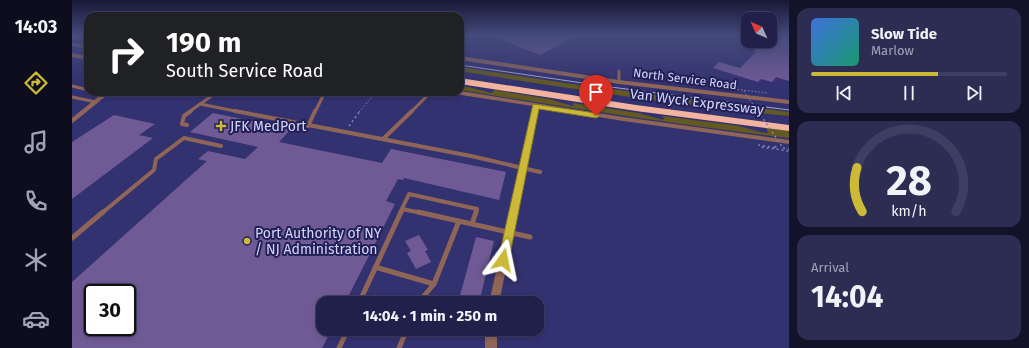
<!DOCTYPE html>
<meta charset="utf-8">
<style>
:root{--surface:#20204a;--page:#2d2d54;--text:#f1f3f6;--muted:#a2a3b5;--line:#3d3e62;--accent:#cdb938}
body{margin:0;font-family:"Fira Sans",sans-serif;background:var(--page);color:var(--text);height:100vh;display:flex;flex-direction:column;font-size:15px;white-space:nowrap}
*{box-sizing:border-box;margin:0}
p{font-size:13px;color:var(--muted)}
.icon{flex:none;width:22px;height:22px;fill:none;stroke:currentColor;stroke-width:2;stroke-linecap:round;stroke-linejoin:round}
.map{position:relative;flex:1;overflow:hidden}
.details{display:flex;flex-direction:column;gap:8px;padding:8px;background:#121229;width:240px}
.details>*{flex:none}
.banner{position:absolute;left:12px;top:12px;width:380px;height:84px;border-radius:12px;box-shadow:0 2px 6px #0003,0 0 0 1px var(--line);background:#202124;color:#fff;overflow:hidden}
.needle{width:26px;rotate:315deg}
.buttons{position:absolute;left:669px;top:12px;display:grid;gap:8px}
.buttons a{display:grid;place-items:center;width:36px;height:36px;border-radius:8px;background:var(--surface);box-shadow:0 2px 6px #0003,0 0 0 1px var(--line);font-size:20px}
.speed{position:absolute;left:12px;top:284px;display:flex;gap:8px;font-size:20px;font-weight:700;text-align:center}
.speed>*{display:grid;place-content:center;width:52px;height:52px;border-radius:50%;background:var(--surface);box-shadow:0 2px 6px #0003,0 0 0 1px var(--line);line-height:1}
.speed .limit{border:2px solid #111;border-radius:6px;background:#fff;color:#111}
.pin{position:absolute;display:grid;place-items:center;width:34px;height:34px;color:#fff;margin:-41px -17px;border-radius:50% 50% 50% 0;rotate:-45deg;box-shadow:0 0 4px #0007}
.pin .icon{rotate:45deg}
.me{position:absolute;width:44px;margin:-22px;rotate:12deg;stroke-linejoin:round;filter:drop-shadow(0 0 3px #0008)}
.turn{display:flex;align-items:center;gap:14px;height:84px;padding:0 16px;font-size:18px}
.turn .icon{width:52px;height:52px;stroke-width:2.5}
.turn b{display:block;font-size:28px;line-height:34px}
.big{font-size:30px;font-weight:700;line-height:1.1}
.details .card{flex:1;display:flex;flex-direction:column;justify-content:center;gap:6px;min-width:0;padding:0 14px;border-radius:12px;background:var(--page)}
.details .dial{align-items:center;gap:0}
.dial svg{height:104px;overflow:visible;fill:none;stroke:var(--line);stroke-width:7;stroke-linecap:round;text-anchor:middle}
.dial text{fill:var(--text);stroke:none}
.song{display:flex;align-items:center;gap:12px}
.cover{width:48px;height:48px;border-radius:6px;background:linear-gradient(135deg,hsl(220 70% 55%),hsl(160 70% 35%))}
.played{height:4px;border-radius:2px;background:linear-gradient(90deg,var(--accent) 65%,var(--line) 65%)}
.keys{display:flex;justify-content:space-around;direction:ltr}
.trip{position:absolute;left:244px;top:296px;width:228px;height:40px;border-radius:12px;background:var(--surface);box-shadow:0 2px 6px #0003,0 0 0 1px var(--line);font-weight:700;line-height:40px;text-align:center}
main{display:flex;flex:1;min-height:0}
.menu{display:flex;flex-direction:column;width:72px;justify-content:space-around;align-items:center;background:#0d0d1e;color:var(--muted)}
.menu .icon{width:28px;height:28px}
.menu .on{color:var(--accent)}
.menu b{font-size:18px;color:var(--text)}
.map>svg:first-child{display:block}
</style>
<main>
<nav class="menu">
<b>14:03</b>
<svg class="icon on" aria-label="directions" viewBox="0 0 24 24"><path d="M12 3l9 9-9 9-9-9zM9 14v-3h6M13 9l2 2-2 2"/></svg>
<svg class="icon" aria-label="music" viewBox="0 0 24 24"><path d="M9 18V5l10-2v13"/><circle cx="6" cy="18" r="3"/><circle cx="16" cy="16" r="3"/></svg>
<svg class="icon" aria-label="phone" viewBox="0 0 24 24"><path d="M5 4h4l2 5-3 2q2 4 5 5l2-3 5 2v4C11 20 4 13 5 4z"/></svg>
<svg class="icon" aria-label="climate" viewBox="0 0 24 24"><path d="M12 3v18M4 7l16 10M4 17L20 7"/></svg>
<svg class="icon" aria-label="car" viewBox="0 0 24 24"><path d="M5 17H2v-5l4-1 3-4h7l3 4 3 1v5h-3M9 17h6M6 11h13"/><circle cx="7" cy="17" r="2"/><circle cx="17" cy="17" r="2"/></svg>
</nav>
<div class="map">
<svg width="717" height="348" viewBox="0 0 717 348">
<rect width="100%" height="100%" fill="#2b2b62"/>
<path fill="#333270" fill-rule="evenodd" d="M16 35V92H388V35H676V41H698V35H717V348H0V36ZM21 293H55V327H21ZM251 303H465V329H251Z"/>
<path fill="#625923" d="M388 67 493 83 717 112V116C607 105 497 89 388 71Z
M388 85 420 93 422 90 477 99 501 106V103L566 113 592 120 591 116 667 126 688 132 696 133 694 128 717 131V138C607 125 497 108 388 90Z"/>
<path fill="#705a96" fill-rule="evenodd" d="M419 36H504L468 55Z
M698 36H717V81L704 77 700 82 689 79 686 82 641 68 647 62 668 68 684 52H681L691 41H698Z
M141 113 219 129 207 142 310 163 319 149 434 172 427 200 332 178 331 180 326 179 314 201 323 204 273 303H251V329H260L250 348H0V282L135 161 126 159 136 151 173 159 186 147 118 132ZM21 293H55V327H21Z
M42 115 83 124 67 135 81 138 0 199V142Z
M347 235 356 250 353 251 359 262 344 269 335 253 339 251 333 241Z
M404 237 422 241 407 303H386Z"/>
<g fill="none" stroke-linecap="round" stroke-linejoin="round">
<path stroke="#8284b1" stroke-width="1" stroke-dasharray="1.5 2" stroke-linecap="butt" d="M662 89 695 93
M287 112 304 92"/>
<path stroke="#8284b1" stroke-width="1.5" stroke-dasharray="2 3" stroke-linecap="butt" d="M277 126 288 111
M703 146 705 148 687 145 688 147 717 151
M711 148 717 149"/>
<path stroke="#8f6557" stroke-width="3" d="M0 39 11 35
M0 44 16 48
M547 71V82
M0 86 16 90
M0 97 24 102
M128 104 168 112
M117 112 145 92
M243 112 253 92
M339 112 359 92"/>
<path stroke="#8f6557" stroke-width="4" d="M163 111 399 156 468 172
M115 125 110 124 112 116 119 111
M236 126 243 111
M311 139 340 111
M330 209 350 213
M30 213 82 170 84 159 112 138 149 146
M328 213 337 194 405 209 404 213"/>
<path stroke="#8f6557" stroke-width="5" d="M346 212 458 237
M400 224 404 212
M0 238 31 212
M303 267 362 284
M287 303 329 212
M346 303 362 284 387 221
M267 348 276 329
M327 348 335 329"/>
<path fill="#8f6557" fill-rule="evenodd" d="M0 53 16 56V60L0 57Z
M388 56 547 80 717 100V104L547 84 388 60Z
M388 91 551 117 717 140V144L551 121 467 107 427 303H417L461 106 383 94 380 92H388Z
M32 92H39L2 122 0 123V118Z
M413 329H425V348H413Z"/>
<path fill="#f2b49f" fill-rule="evenodd" d="M388 78 564 105 717 125V131L564 111 388 84Z"/>
<path stroke="#a1a4cd" stroke-width="1" d="M388 65 531 86 717 110"/>
<path stroke="#8284b1" stroke-width="1" stroke-dasharray="1.5 2" stroke-linecap="butt" d="M672 91 686 112"/>
<path stroke="#8284b1" stroke-width="1.5" stroke-dasharray="2 3" stroke-linecap="butt" d="M686 111 711 148"/>
</g>
<linearGradient id="sky" x2="0" y2="1"><stop stop-color="#181836"/><stop offset="0.42" stop-color="#444a7c"/><stop offset="1" stop-color="#444a7c" stop-opacity="0"/></linearGradient>
<rect width="717" height="84" fill="url(#sky)"/>
<path fill="#cdb938" stroke="#857824" d="M461 104 524 113 528 116 524 118 467 109 437 260 435 263 431 264 427 263 426 260Z"/>
<g fill="#cdb938" stroke="#222056" stroke-width="1.5">
<path d="M147 120h4v4h4v4h-4v4h-4v-4h-4v-4h4z"/>
<circle cx="175" cy="241" r="4"/>
</g>
<g text-anchor="middle" dominant-baseline="central" stroke-width="4" stroke-linejoin="round" paint-order="stroke">
<g font-size="12" fill="#d3d7fa" stroke="#222056">
<text transform="translate(613 79) rotate(7)">North Service Road</text>
</g>
<g font-size="14" fill="#d3d7fa" stroke="#222056">
<text transform="translate(625 102) rotate(7)">Van Wyck Expressway</text>
</g>
<g font-size="14" fill="#d3d7fa" stroke="#222056" text-anchor="start">
<text x="158" y="126">JFK MedPort</text>
<text x="183" y="233">Port Authority of NY<tspan x="183" dy="16">/ NJ Administration</tspan></text>
</g>
</g>
</svg>
<div class="buttons">
<a><svg class="needle" viewBox="-14 -14 28 28"><path d="M0-13l5 13h-10z" fill="#e53935"/><path d="M0 13l5-13h-10z" fill="#a2a3b5"/></svg></a>
</div>
<div class="speed"><div class="limit">30</div></div>
<div class="pin" style="left:524px;top:116px;background:#d93025"><svg class="icon" aria-label="arrive" viewBox="0 0 24 24"><path d="M6 21V4h12l-3 4 3 4H6"/></svg></div>
<svg class="me" style="left:431px;top:260px" viewBox="-20 -20 40 40"><path d="M0-17L14 15 0 8-14 15z" fill="#cdb938" stroke="#fff" stroke-width="4"/></svg>
<div class="trip">14:04 · 1 min · 250 m</div>
<div class="banner">
<div class="turn"><svg class="icon" aria-label="right" viewBox="0 0 24 24"><path d="M7 20v-9h11M14 6l5 5-5 5"/></svg><div><b>190 m</b>South Service Road</div></div>
</div>
</div>
<section class="details">
<div class="card">
<div class="song"><i class="cover"></i><div><b>Slow Tide</b><p>Marlow</p></div></div>
<div class="played"></div>
<div class="keys"><svg class="icon" aria-label="previous" viewBox="0 0 24 24"><path d="M18 5L8 12l10 7zM5 5v14"/></svg><svg class="icon" aria-label="pause" viewBox="0 0 24 24"><path d="M8 5v14M16 5v14"/></svg><svg class="icon" aria-label="next" viewBox="0 0 24 24"><path d="M6 5l10 7-10 7zM19 5v14"/></svg></div>
</div>
<div class="card dial"><svg viewBox="0 0 100 80">
<path d="M14 69A42 42 0 1 1 86 69"/>
<path d="M14 69A42 42 0 0 1 10 35" stroke="#cdb938"/>
<text x="50" y="56" font-size="32" font-weight="700">28</text>
<text x="50" y="72" font-size="11">km/h</text>
</svg></div>
<div class="card"><p>Arrival</p><b class="big">14:04</b></div>
</section>
</main>
